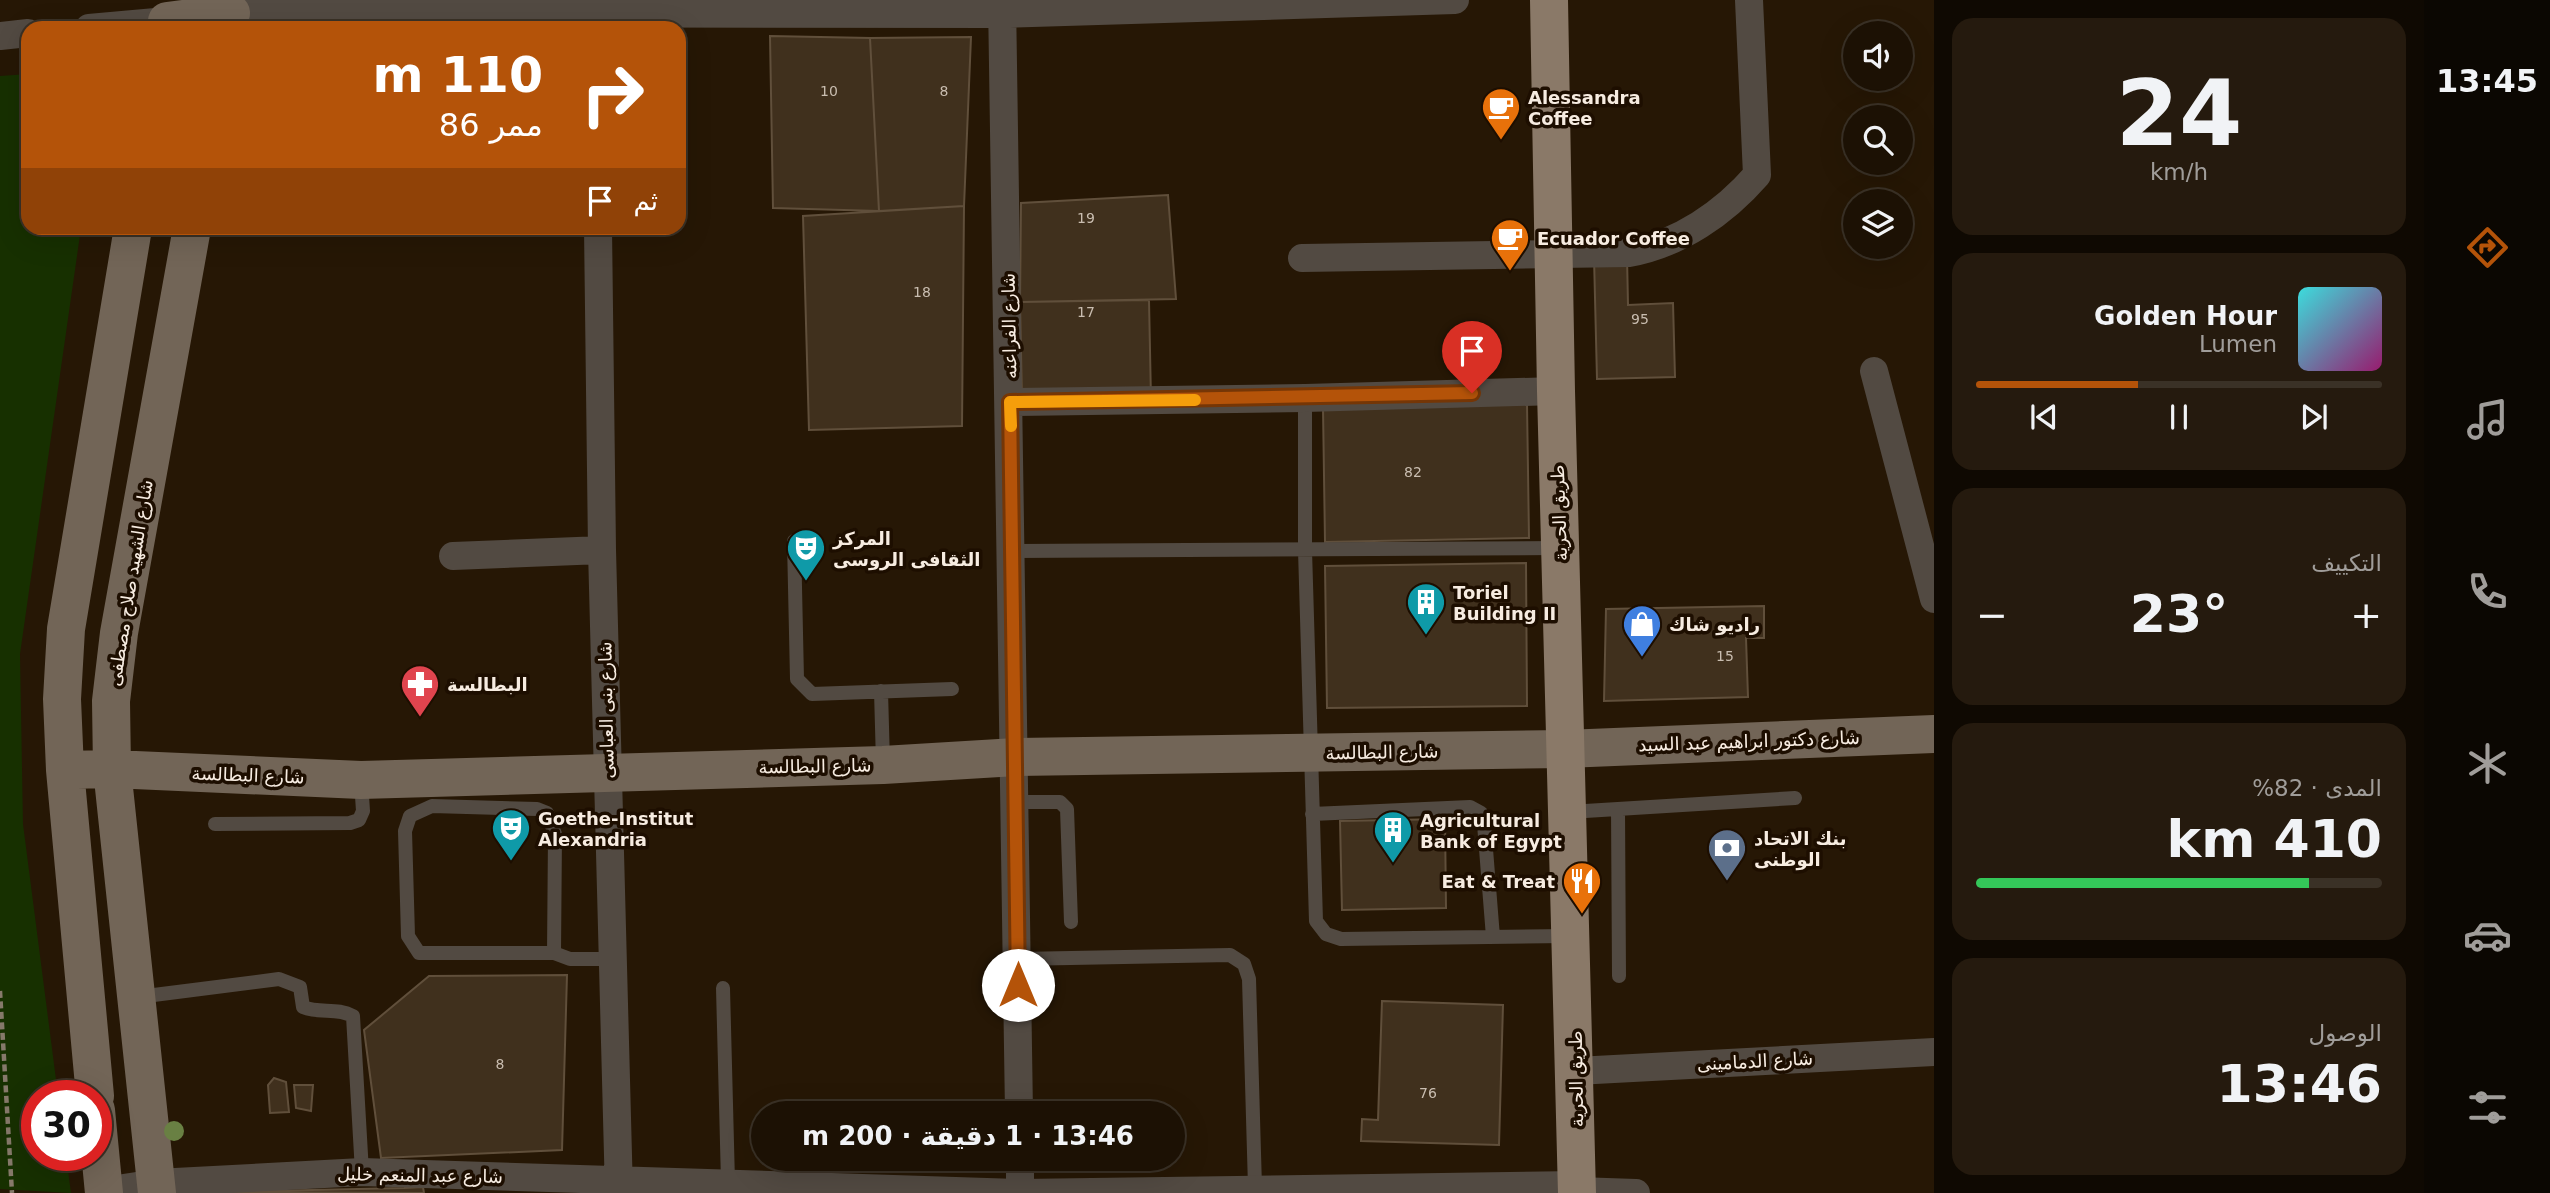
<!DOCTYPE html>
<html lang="ar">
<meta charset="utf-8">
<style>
:root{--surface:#1c1104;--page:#251a0e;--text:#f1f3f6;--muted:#a09d9a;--line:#3a3126;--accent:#b45309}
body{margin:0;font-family:"DejaVu Sans","Noto Sans Arabic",sans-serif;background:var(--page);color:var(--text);direction:rtl;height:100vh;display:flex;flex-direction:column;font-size:26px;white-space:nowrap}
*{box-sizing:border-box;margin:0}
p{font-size:23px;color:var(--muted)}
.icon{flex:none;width:38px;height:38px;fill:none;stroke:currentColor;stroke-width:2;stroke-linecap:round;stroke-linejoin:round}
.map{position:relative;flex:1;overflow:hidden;direction:ltr}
.drawer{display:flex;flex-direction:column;gap:18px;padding:18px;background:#0f0902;width:490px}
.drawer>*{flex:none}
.guide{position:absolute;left:21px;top:21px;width:665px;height:214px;border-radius:21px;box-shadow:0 7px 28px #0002,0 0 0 2px var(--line);direction:rtl;background:#b45309;color:#fff;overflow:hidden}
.tools{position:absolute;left:1843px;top:21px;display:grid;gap:14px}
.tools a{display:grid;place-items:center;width:70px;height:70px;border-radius:50%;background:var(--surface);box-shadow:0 7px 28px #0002,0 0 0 2px var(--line);font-size:35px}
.speed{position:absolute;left:21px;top:1080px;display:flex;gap:14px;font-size:35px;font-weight:700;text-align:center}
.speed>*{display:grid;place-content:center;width:91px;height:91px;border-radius:50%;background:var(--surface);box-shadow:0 7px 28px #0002,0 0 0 2px var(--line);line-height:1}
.speed .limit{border:10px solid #d22;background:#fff;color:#111}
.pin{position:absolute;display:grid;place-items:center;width:60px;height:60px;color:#fff;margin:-72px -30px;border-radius:50% 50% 50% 0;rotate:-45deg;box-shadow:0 0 7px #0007}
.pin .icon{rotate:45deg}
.me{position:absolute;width:77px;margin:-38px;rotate:0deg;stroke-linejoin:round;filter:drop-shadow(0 0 5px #0008)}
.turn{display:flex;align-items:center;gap:24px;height:147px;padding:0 28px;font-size:32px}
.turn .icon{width:91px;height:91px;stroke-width:2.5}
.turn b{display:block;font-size:49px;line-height:60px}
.then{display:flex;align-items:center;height:66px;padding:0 28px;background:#0003;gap:14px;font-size:26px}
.big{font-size:52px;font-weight:700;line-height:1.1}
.drawer .tile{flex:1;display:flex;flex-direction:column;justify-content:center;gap:10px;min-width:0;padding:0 24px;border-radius:21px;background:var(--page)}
.drawer .dial{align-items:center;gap:0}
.dial b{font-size:91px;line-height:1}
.song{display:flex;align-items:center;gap:21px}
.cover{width:84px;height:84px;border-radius:10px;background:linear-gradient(135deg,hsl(180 70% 55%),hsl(320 70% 35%))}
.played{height:7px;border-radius:4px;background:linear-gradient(90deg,var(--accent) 40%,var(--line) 40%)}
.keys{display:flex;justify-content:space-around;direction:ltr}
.heat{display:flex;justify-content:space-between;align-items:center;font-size:38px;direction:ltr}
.charge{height:10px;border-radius:5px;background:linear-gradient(90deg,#34c759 82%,var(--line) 0)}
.trip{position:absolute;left:751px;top:1101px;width:434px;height:70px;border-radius:35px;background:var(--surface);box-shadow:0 7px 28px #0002,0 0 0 2px var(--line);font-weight:700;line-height:70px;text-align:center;direction:rtl}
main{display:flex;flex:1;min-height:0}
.tab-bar{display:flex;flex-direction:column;width:126px;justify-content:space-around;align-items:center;background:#0b0702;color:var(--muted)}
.tab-bar .icon{width:49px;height:49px}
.tab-bar .current{color:var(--accent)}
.tab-bar b{font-size:32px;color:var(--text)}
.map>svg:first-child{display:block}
</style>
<main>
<nav class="tab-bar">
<b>13:45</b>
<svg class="icon current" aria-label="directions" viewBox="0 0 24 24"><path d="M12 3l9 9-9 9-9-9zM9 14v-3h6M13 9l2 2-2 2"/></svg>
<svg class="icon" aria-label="music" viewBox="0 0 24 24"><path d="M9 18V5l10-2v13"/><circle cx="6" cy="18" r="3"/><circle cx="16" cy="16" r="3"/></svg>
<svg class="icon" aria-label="phone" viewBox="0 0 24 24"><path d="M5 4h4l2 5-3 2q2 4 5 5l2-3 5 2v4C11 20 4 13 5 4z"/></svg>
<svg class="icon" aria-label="climate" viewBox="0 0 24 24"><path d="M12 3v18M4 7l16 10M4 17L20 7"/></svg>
<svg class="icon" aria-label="car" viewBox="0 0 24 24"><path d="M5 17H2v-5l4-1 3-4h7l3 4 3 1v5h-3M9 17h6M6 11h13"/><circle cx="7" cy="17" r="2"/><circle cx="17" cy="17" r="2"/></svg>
<svg class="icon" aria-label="filters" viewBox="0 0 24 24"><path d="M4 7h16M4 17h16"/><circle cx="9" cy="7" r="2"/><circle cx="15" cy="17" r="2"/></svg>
</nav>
<section class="drawer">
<div class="tile dial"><b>24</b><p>km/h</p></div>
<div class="tile">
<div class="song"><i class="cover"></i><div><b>Golden Hour</b><p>Lumen</p></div></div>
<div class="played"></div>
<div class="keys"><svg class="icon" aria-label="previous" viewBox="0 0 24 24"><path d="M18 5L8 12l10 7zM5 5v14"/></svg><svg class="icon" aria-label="pause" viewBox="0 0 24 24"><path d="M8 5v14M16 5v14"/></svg><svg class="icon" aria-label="next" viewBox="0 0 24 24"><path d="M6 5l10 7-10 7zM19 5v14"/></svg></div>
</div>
<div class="tile"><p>التكييف</p>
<div class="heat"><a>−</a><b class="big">23°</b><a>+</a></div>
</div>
<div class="tile"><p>المدى · 82%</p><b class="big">410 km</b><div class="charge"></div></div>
<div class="tile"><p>الوصول</p><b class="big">13:46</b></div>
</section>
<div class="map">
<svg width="1934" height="1193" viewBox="0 0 1934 1193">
<rect width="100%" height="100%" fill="#261705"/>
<path fill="#173000" d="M28 74V228H81L20 654 23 824 58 1095 37 1096V1155H66L71 1193 0 1189V76Z"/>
<path fill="#40301d" stroke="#604f3b" stroke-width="2" d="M770 36 870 38 879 211 773 208Z
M971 37 964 206 879 211 870 38Z
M1168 195 1176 299 1020 302 1021 203Z
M964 206 962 426 809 430 803 216Z
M1627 256 1628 305 1673 303 1675 377 1597 379 1594 257Z
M1149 300 1151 400 1022 401 1020 302Z
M1527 404 1529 538 1325 542 1323 408Z
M1526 563 1527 706 1327 708 1325 566Z
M1764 606V638H1746L1748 697 1604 701 1606 609Z
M1445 819 1446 908 1342 910 1340 821Z
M567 975 562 1150 381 1158 364 1030 429 976Z
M1382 1001 1503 1005 1499 1145 1361 1141 1362 1119 1378 1120Z
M274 1078 286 1082 289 1112 270 1113 268 1085Z
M294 1085H313L311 1111 296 1108Z
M423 1187 424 1193 224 1192 404 1188Z"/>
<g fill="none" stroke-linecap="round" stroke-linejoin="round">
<path stroke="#86796a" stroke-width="4.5" stroke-dasharray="7 3.5" stroke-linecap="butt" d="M0 991 12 1193"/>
<path stroke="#524a42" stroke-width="14" d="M1305 398V550L1316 921 1326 934 1341 939 1568 936
M794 541 797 679 812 694 952 689
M1012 551 1557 548
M881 691 883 763
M1017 802H1060L1067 809 1071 922
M1618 809 1619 976
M1569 812 1795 798
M1312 814 1470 807 1481 813 1484 824 1493 937
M215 824 350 823 359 820 363 811 361 781
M554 953 555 834 547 813 537 809 432 806 410 816 405 831 408 936 419 953H554L570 959H612
M1018 959 1230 955 1244 964 1249 979 1255 1187
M723 988 728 1182
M138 997 279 979 300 987 303 1007C320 1014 337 1007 353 1016L362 1172"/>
<path stroke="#524a42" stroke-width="28" d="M1002 0 1019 1113
M231 13 1002 14 1455 0
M89 28 167 21
M0 36 28 33
M598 228 602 550 619 1193
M1302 258 1629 253C1679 244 1724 213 1757 175L1749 0
M1874 371 1934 599
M1010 402 1305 398 1556 391
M453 556 602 550
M1576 1071 1934 1052
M1020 1158V1193
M104 1191 156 1183 362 1172 1020 1193 1577 1185
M1577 1191 1636 1193"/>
<path stroke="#726557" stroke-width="38" d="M167 21 231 13
M65 770 112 769 361 780 883 765 1016 757 1565 749 1934 734
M95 1096 65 770 62 699 66 629 133 228
M96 1110 104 1193
M157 1193 112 769 111 701 119 633 192 228"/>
<path stroke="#8a7968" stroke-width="38" d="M1549 0 1556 391 1577 1193"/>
</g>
<circle fill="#698043" cx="174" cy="1131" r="10"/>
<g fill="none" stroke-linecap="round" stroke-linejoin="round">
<g stroke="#753606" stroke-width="18">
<path id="route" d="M1018 985 1010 402 1472 393"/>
</g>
<use href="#route" stroke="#b45309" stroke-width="12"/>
<path stroke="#f59e0b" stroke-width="12" d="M1011 426 1010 402 1195 400"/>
</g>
<defs>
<g id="cafe-pin" transform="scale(2.0125)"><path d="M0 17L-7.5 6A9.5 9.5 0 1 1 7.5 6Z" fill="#e8710a" stroke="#1d0e00"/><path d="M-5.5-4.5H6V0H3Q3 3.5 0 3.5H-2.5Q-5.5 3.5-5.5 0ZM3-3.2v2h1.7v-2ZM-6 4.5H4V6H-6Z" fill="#fff"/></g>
<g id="theatre-pin" transform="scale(2.0125)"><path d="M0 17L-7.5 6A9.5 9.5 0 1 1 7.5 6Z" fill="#0f9aa8" stroke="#1d0e00"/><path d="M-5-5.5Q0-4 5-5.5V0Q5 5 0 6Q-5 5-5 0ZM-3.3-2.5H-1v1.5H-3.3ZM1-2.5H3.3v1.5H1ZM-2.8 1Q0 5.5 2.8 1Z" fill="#fff"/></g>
<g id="building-pin" transform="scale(2.0125)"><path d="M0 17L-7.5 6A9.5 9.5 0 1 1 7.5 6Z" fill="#0f9aa8" stroke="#1d0e00"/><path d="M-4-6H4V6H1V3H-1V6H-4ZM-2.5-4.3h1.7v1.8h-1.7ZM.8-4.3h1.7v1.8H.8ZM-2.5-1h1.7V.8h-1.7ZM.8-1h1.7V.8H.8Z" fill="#fff"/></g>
<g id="shop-pin" transform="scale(2.0125)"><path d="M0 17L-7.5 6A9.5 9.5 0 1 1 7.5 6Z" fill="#3f7fe0" stroke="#1d0e00"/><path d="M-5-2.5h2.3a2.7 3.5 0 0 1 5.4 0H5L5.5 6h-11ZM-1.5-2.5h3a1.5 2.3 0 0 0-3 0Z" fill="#fff"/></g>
<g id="pharmacy-pin" transform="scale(2.0125)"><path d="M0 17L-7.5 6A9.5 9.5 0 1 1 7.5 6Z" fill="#e0444e" stroke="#1d0e00"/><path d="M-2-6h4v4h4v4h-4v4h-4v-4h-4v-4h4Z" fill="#fff"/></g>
<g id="bank-pin" transform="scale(2.0125)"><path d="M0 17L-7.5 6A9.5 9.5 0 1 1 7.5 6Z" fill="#5c6f8a" stroke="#1d0e00"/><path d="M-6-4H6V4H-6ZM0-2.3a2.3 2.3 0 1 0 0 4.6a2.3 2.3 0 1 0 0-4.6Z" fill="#fff"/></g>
<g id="restaurant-pin" transform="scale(2.0125)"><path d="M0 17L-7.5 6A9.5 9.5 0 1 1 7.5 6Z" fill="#e8710a" stroke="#1d0e00"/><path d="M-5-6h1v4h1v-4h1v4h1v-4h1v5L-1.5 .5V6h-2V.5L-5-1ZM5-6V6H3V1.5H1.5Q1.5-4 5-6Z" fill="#fff"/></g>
</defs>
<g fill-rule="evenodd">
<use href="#cafe-pin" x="1501" y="107"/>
<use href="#cafe-pin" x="1510" y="238"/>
<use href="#theatre-pin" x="806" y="548"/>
<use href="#building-pin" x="1426" y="602"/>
<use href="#shop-pin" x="1642" y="624"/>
<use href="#pharmacy-pin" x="420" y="684"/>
<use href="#theatre-pin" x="511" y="828"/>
<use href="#building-pin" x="1393" y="830"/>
<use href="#bank-pin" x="1727" y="848"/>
<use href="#restaurant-pin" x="1582" y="881"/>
</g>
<g text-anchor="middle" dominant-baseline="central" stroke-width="7" stroke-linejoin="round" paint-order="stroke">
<g font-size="14" fill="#c9bdb0">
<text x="829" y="91">10</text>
<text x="944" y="91">8</text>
<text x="1086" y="218">19</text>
<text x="922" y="292">18</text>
<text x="1086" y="312">17</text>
<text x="1640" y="319">95</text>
<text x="1413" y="472">82</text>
<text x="1725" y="656">15</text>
<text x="500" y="1064">8</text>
<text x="1428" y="1093">76</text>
</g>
<g font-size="18" font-weight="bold" fill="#f7ece1" stroke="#1d0e00" text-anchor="start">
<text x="1528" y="97">Alessandra<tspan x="1528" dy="21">Coffee</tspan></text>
<text x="1537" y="238">Ecuador Coffee</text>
<text x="833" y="538">المركز<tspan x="833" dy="21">الثقافى الروسى</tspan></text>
<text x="1453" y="592">Toriel<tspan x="1453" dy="21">Building II</tspan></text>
<text x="1669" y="624">راديو شاك</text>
<text x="447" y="684">البطالسة</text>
<text x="538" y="818">Goethe-Institut<tspan x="538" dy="21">Alexandria</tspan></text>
<text x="1420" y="820">Agricultural<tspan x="1420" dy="21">Bank of Egypt</tspan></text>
<text x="1754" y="838">بنك الاتحاد<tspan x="1754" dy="21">الوطنى</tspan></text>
<text x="1555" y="881" text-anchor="end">Eat &amp; Treat</text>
</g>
<g font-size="18" fill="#f7ece1" stroke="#1d0e00">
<text transform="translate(1009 326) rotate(-91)">شارع الفراعنه</text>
<text transform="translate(1559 513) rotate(-92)">طريق الحرية</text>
<text transform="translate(130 583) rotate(-81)">شارع الشهيد صلاح مصطفى</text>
<text transform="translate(606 710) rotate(-91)">شارع بنى العباسى</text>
<text transform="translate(1749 741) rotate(-2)">شارع دكتور ابراهيم عبد السيد</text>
<text transform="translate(1382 752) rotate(-1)">شارع البطالسة</text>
<text transform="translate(815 766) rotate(-1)">شارع البطالسة</text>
<text transform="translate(248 775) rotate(2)">شارع البطالسة</text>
<text transform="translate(1755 1061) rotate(-3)">شارع الدمامينى</text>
<text transform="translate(1576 1079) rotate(-91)">طريق الحرية</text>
<text transform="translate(420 1175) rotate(1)">شارع عبد المنعم خليل</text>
</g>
</g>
</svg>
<div class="tools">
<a><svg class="icon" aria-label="sound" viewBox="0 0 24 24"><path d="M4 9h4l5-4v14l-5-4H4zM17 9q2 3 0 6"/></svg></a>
<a><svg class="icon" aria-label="search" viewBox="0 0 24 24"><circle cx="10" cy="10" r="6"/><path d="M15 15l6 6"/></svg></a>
<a><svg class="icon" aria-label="layers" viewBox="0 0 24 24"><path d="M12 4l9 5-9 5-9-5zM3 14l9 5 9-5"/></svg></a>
</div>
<div class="speed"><div class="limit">30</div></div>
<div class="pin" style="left:1472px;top:393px;background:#d93025"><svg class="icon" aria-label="arrive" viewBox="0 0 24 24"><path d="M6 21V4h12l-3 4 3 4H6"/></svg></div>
<svg class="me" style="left:1018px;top:985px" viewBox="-20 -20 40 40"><circle r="19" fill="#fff"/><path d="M0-13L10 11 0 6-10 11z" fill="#b45309"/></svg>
<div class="trip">13:46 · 1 دقيقة · 200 m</div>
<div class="guide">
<div class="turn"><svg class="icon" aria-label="right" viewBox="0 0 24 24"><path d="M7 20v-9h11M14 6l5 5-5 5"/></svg><div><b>110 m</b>ممر 86</div></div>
<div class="then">ثم<svg class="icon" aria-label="arrive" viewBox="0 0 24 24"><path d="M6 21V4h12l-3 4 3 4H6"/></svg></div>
</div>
</div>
</main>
